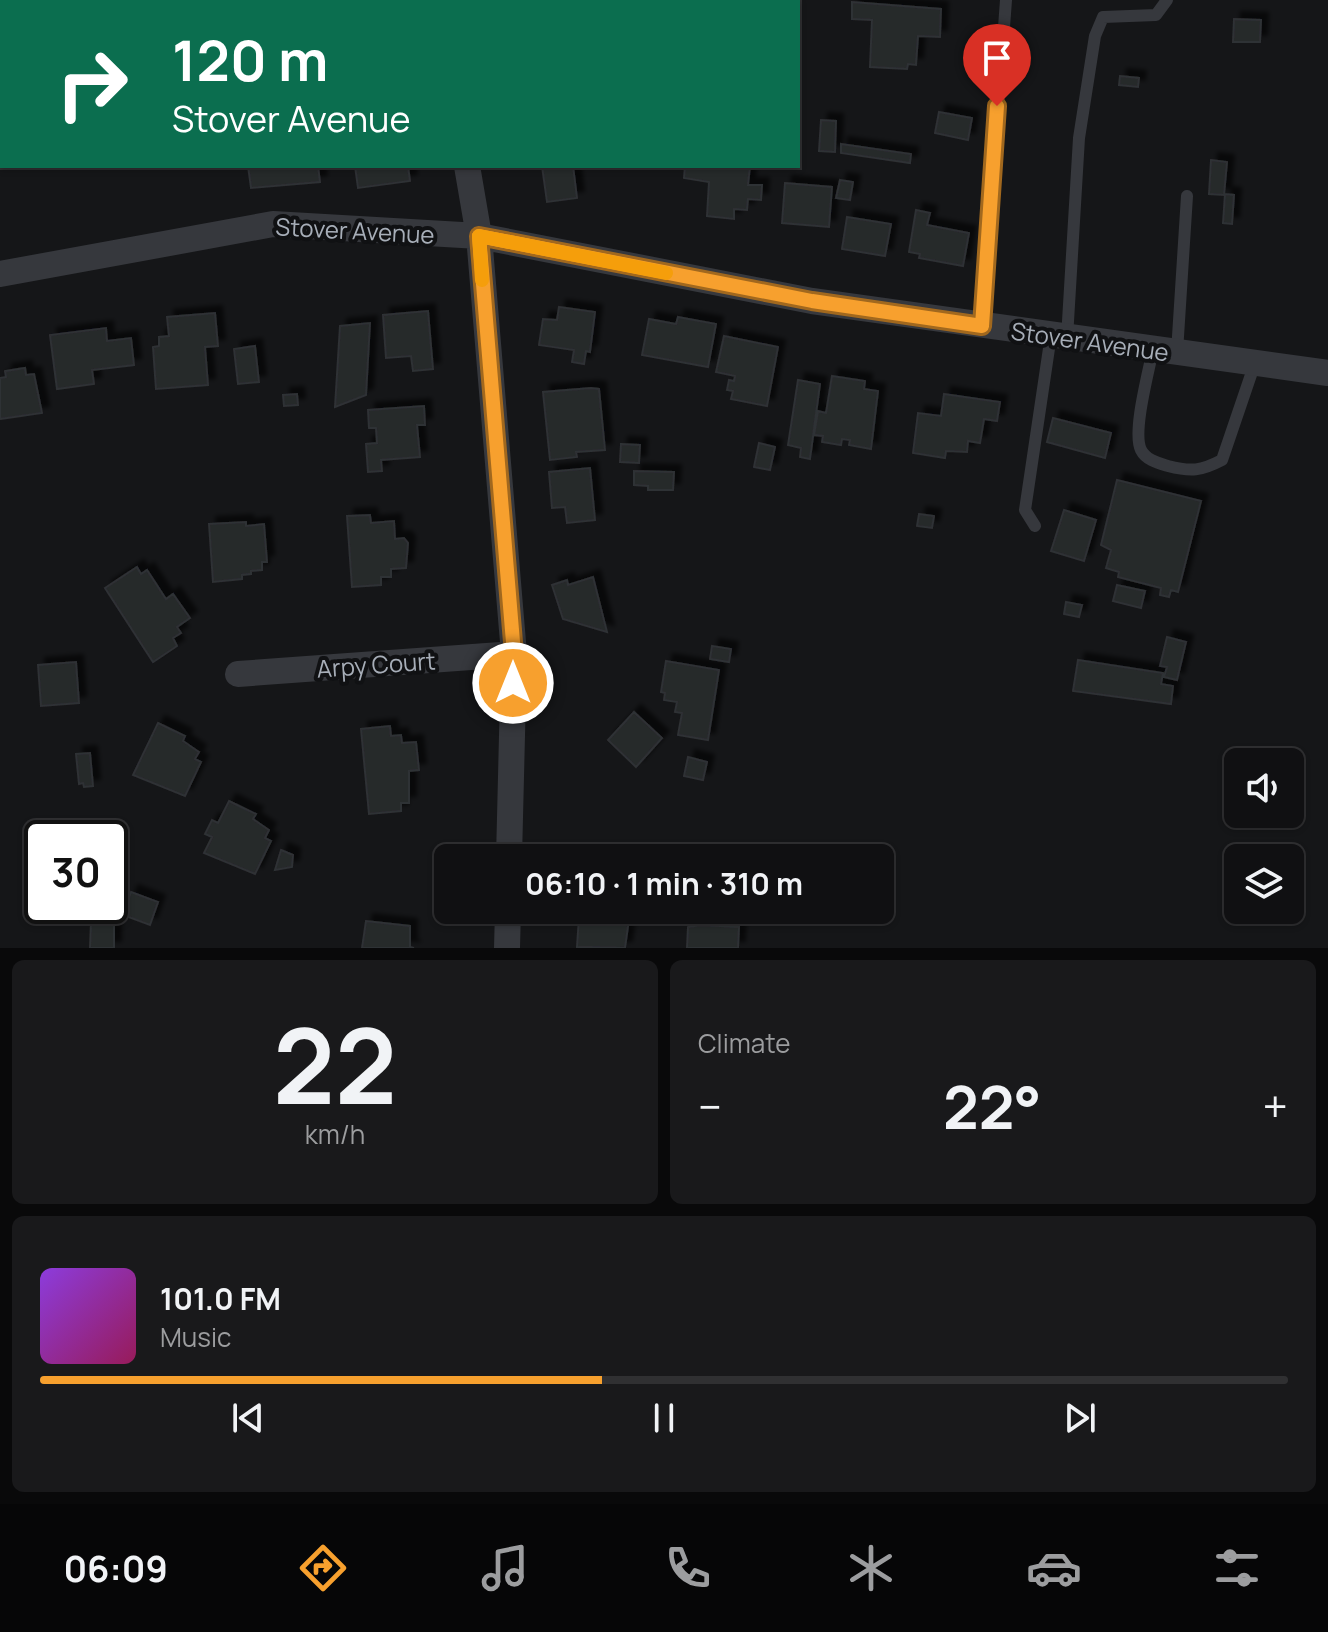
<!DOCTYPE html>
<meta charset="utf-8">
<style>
:root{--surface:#101012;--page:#19191b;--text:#f1f3f6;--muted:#9c9d9f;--line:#303032;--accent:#f7a02e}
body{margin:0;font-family:Manrope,sans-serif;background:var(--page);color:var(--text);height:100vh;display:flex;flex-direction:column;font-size:30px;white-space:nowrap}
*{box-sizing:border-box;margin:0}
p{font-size:26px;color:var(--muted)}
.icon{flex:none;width:44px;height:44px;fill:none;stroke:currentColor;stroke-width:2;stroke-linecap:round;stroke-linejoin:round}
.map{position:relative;height:948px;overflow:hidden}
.sheet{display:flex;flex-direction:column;gap:12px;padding:12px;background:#09090a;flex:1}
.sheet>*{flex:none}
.guide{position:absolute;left:0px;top:0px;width:800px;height:168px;box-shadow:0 2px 6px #0004,0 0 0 2px var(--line);background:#0b6e4f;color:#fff;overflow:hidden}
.buttons{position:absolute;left:1224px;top:748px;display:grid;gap:16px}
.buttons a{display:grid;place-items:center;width:80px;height:80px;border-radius:12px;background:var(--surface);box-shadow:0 2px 6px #0004,0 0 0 2px var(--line);font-size:40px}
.speed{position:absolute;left:24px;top:820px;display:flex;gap:16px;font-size:40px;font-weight:700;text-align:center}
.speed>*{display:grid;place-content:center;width:104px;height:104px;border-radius:50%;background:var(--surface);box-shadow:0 2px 6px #0004,0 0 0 2px var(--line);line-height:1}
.speed .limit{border:4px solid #111;border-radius:12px;background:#fff;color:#111}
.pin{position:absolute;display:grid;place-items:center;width:68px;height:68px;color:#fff;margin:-82px -34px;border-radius:50% 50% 50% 0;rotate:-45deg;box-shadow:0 0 8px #0007}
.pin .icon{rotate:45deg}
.me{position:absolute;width:88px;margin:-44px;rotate:0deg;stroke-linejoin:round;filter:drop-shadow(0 0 6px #0008)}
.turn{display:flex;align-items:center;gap:28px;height:168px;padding:0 40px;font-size:36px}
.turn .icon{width:104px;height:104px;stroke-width:2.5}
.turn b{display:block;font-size:56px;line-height:68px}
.big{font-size:60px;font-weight:700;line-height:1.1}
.sheet .card{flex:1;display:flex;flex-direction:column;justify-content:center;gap:12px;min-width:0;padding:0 28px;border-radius:12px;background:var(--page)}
.sheet .dial{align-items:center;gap:0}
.dial b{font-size:104px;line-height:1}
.song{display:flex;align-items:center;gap:24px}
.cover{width:96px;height:96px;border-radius:12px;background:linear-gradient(135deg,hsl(270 70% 55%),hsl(330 70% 35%))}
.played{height:8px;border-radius:4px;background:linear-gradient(90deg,var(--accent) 45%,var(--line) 45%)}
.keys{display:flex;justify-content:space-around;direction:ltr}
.heat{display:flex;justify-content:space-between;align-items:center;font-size:44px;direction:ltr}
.sheet .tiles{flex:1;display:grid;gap:12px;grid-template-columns:1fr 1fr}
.card:last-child{grid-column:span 2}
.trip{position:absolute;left:434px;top:844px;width:460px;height:80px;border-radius:12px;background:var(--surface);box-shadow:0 2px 6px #0004,0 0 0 2px var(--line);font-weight:700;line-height:80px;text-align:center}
.tab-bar{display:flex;height:128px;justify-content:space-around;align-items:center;background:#060607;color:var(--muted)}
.tab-bar .icon{width:56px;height:56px}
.tab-bar .current{color:var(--accent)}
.tab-bar b{font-size:36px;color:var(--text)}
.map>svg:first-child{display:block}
</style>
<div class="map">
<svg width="1328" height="948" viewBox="0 0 1328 948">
<defs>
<filter id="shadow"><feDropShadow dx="7" dy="-7" stdDeviation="2" flood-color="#0009"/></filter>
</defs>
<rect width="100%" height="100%" fill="#151618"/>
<path fill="#28292c" stroke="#2f3034" stroke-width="2" filter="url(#shadow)" d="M852 2 941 9 940 37 918 36 916 65 908 64 907 69 870 67 872 20 852 19Z
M1234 19 1261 20 1260 42H1233Z
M1120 76 1139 78 1138 87 1119 85Z
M939 112 972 118 968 140 935 133Z
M821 120 836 121 835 152 819 151Z
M841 144 911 154 910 163 841 153Z
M1211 160 1227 162 1224 195 1209 194Z
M248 166H318L320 182 251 188Z
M355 166H408L410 181 358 188Z
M542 166H573L577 198 547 202Z
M685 166H750L748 185H762L761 200 748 199 747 210 734 209V219L707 216 709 182 684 178Z
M840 180 853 182 850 200 836 198Z
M785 183 832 187 829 227 782 223Z
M1225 194 1234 195 1232 224 1223 223Z
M916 210 930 213 927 225 969 233 963 266 919 258 920 254 909 252Z
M847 217 891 224 885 256 842 249Z
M559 307 595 312 590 352 586 351 584 364 572 362 574 350 539 345 543 319 557 320Z
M428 311 433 369 413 371 411 356 386 358 383 315Z
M215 313 218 346 205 347 208 385 156 389 153 347 159 346V337L169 336 167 317Z
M678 317 716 324 708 367 642 355 649 319 676 324Z
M370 323 366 395 335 407 340 326Z
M106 328 107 341 131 338 134 365 92 370 94 384 57 389 50 335Z
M724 336 778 347 767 406 731 399 733 391 727 390 729 380 734 381 735 376 716 372Z
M255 346 259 382 238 384 234 349Z
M25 368 26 375 34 374 42 413 0 419V378L6 377 5 371Z
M832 376 865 381 864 389 878 391 871 449 849 445 850 440 842 439 841 445 822 442 823 436 814 435 818 411 826 413Z
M798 380 820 384 810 459 800 457 801 448 788 445Z
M591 388 599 389 605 450 576 452 577 457 550 460 543 392Z
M297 394 298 405 284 406 283 395Z
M944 394 1000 402 997 421 984 419 980 443 968 441 967 452 946 451 945 458 913 453 918 413 941 416Z
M424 406 425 425H417L420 457 381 460 382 471 368 472 366 444 377 443 376 428H369L368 410Z
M1053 418 1111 433 1105 458 1047 442Z
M759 443 775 447 770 470 754 467Z
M621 444 640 445 639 463 620 462Z
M590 468 595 520 567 523 565 507 552 508 549 472Z
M634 471 674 472 673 490H648V486L634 485Z
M1117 480 1201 501 1178 592 1171 590 1169 597 1160 595 1161 588 1118 577 1119 572 1106 568 1111 550 1101 545Z
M1064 510 1096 520 1084 561 1051 551Z
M919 514 934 516 932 528 917 526Z
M370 515 371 523 394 521 395 539 404 538 408 543 406 568 391 569V577H381V585L352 587 347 516Z
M246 522V526L264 524 267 562H262V570L251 571V574L242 575V579L213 582 209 524Z
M137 567 141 574 147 570 166 599 173 594 190 618 177 627 181 633 173 638 177 646 153 662 105 588Z
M593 577 607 632 563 619 552 585 567 580 568 585Z
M1117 585 1145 591 1141 608 1113 601Z
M1066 602 1082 605 1079 617 1064 614Z
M1167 637 1186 642 1177 680 1164 677 1167 667 1160 666Z
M712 646 731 649 729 662 710 659Z
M1078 660 1163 673 1161 684 1173 686 1171 704 1073 691Z
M666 661 719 670 708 740 678 735 682 713 675 712 677 702 664 700 665 693 661 692Z
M76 662 79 703 41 706 38 665Z
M634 712 662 738 636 767 608 740Z
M158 723 185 736 183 741 199 752 195 759 201 762 185 796 133 775Z
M390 726 391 736 401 735 402 743 416 742 419 770 409 771V803H401V811L369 814 361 729Z
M90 753 93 786 84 787 83 783 79 784 76 754Z
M688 757 707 762 703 780 684 776Z
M229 801 256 814 253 819 269 830 265 838 271 841 255 874 204 853 212 837 205 834 212 820 218 823Z
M281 850 293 855 292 867 275 870Z
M131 892 158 902 150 925 123 915Z
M609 915 629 919 625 948 577 947 579 917 605 918Z
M366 921 410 926V947L414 948H362Z
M91 922 114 923V948H90Z
M701 925 739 927 738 948H687L688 927Z"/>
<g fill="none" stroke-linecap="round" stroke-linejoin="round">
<path stroke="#36383d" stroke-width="12" d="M982 326 1006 0
M1067 338 1079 138 1095 36 1103 17 1156 15 1167 0
M1153 349C1149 371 1132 432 1141 450 1146 460 1158 463 1168 466 1191 472 1201 471 1222 460L1255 363
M1177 352 1187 196
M1035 526 1025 510 1051 335"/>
<path stroke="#36383d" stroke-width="26" d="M439 0V2
M467 166 479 236 514 654 509 858
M0 274 273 224 479 236 812 301 1328 373
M238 674 514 654
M507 948 508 910"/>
</g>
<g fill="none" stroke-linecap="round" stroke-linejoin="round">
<g stroke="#a1681e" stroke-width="20">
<path id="route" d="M513 683 514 654 479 236 812 301 982 326 997 106"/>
</g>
<use href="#route" stroke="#f7a02e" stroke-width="14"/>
<path stroke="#f59e0b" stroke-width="14" d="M482 280 479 236 666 273"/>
</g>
<g text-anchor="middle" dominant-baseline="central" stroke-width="8" stroke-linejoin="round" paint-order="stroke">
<g font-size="24" fill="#a7aeb8" stroke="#101113">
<text transform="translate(355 230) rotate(3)">Stover Avenue</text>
<text transform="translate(1090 341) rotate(8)">Stover Avenue</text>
<text transform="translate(376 664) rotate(-4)">Arpy Court</text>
</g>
</g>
</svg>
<div class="buttons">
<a><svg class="icon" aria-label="sound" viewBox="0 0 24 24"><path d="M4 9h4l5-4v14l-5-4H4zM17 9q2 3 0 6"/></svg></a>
<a><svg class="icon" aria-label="layers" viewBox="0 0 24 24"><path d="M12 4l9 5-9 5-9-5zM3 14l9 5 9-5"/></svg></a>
</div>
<div class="speed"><div class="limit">30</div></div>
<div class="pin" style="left:997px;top:106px;background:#d93025"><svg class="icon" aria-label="arrive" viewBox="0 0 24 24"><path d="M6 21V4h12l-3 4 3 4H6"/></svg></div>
<svg class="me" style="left:513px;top:683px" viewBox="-20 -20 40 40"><circle r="17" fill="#f7a02e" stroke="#fff" stroke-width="3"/><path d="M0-11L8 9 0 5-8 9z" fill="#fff"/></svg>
<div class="trip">06:10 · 1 min · 310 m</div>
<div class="guide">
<div class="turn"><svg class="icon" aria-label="right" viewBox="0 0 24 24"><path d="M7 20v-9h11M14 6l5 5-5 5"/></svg><div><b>120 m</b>Stover Avenue</div></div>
</div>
</div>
<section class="sheet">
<div class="tiles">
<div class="card dial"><b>22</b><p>km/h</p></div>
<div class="card"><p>Climate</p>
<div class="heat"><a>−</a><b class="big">22°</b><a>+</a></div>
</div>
<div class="card">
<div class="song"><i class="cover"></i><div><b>101.0 FM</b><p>Music</p></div></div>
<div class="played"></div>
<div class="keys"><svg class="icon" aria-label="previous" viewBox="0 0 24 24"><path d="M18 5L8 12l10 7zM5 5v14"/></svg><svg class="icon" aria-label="pause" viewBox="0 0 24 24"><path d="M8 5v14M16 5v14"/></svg><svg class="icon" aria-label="next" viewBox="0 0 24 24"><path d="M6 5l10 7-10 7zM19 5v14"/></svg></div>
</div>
</div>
</section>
<nav class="tab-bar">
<b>06:09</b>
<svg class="icon current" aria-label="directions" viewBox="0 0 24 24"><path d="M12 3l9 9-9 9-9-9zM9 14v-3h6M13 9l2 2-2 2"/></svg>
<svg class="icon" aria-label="music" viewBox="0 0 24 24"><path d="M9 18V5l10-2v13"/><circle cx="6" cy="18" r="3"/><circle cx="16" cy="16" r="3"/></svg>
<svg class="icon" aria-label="phone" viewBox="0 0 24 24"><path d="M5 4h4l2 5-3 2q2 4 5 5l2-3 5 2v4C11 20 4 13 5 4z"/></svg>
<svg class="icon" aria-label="climate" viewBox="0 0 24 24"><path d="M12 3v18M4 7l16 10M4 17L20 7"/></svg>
<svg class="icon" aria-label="car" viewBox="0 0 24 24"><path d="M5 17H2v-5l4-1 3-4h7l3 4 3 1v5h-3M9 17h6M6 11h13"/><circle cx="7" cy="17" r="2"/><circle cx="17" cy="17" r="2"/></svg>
<svg class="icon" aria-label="filters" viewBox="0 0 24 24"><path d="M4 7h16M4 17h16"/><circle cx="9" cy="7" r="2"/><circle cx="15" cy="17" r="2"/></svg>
</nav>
